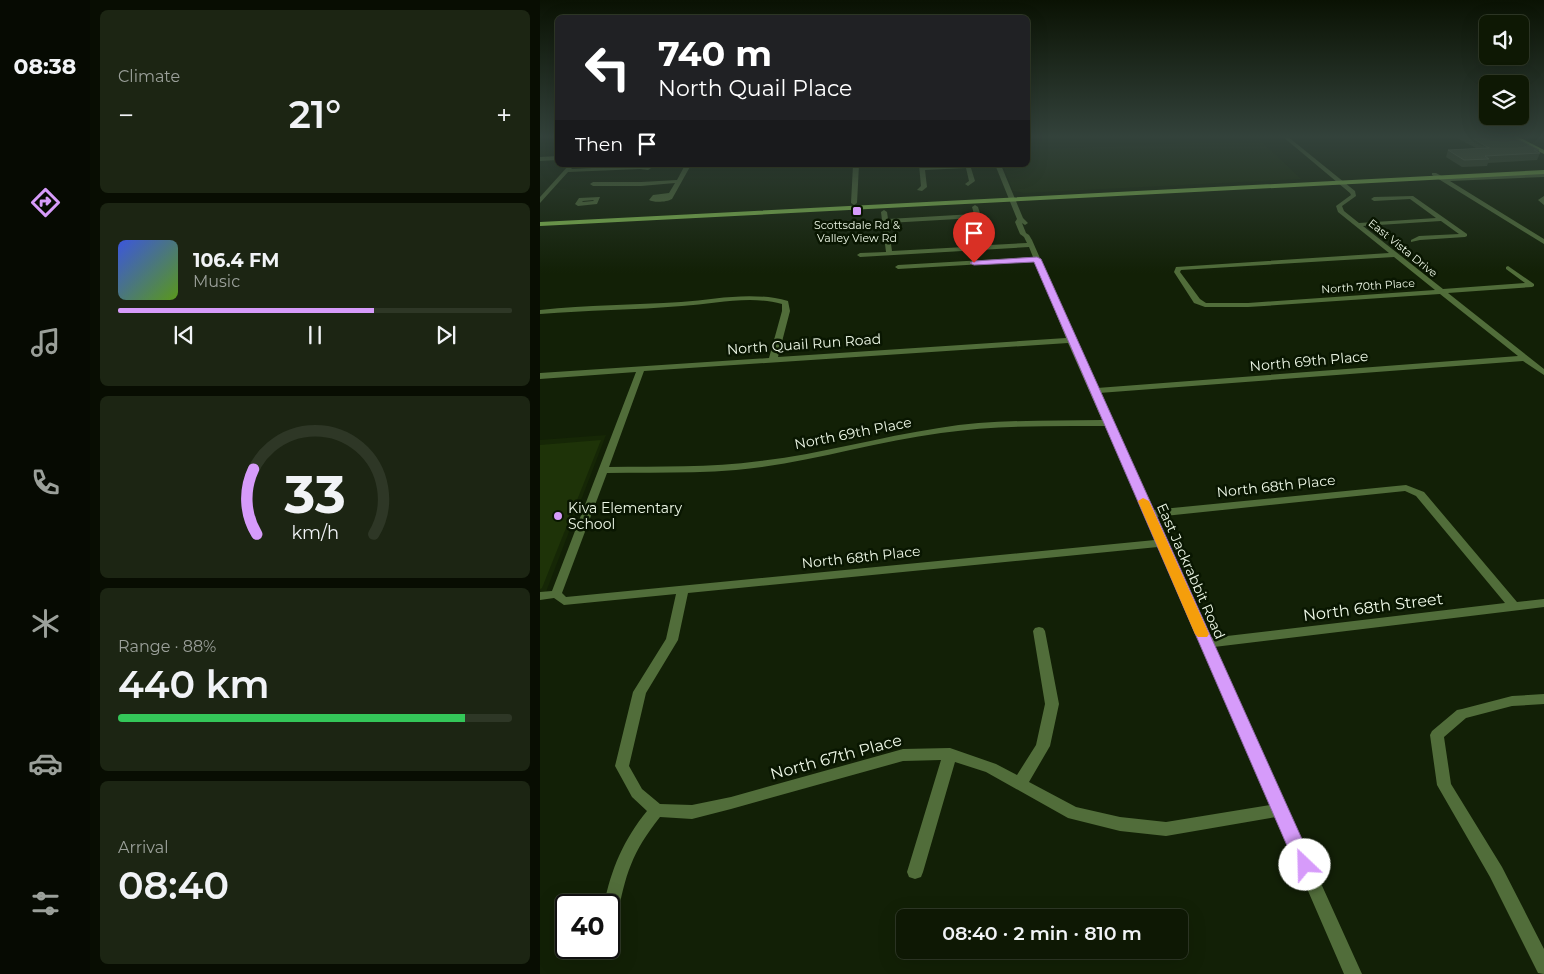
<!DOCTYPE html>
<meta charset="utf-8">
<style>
:root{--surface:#0e1804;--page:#1c2513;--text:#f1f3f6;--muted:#9ba09a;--line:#2e3726;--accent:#d69bfa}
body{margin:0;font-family:Montserrat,sans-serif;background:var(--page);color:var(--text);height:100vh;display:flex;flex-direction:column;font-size:19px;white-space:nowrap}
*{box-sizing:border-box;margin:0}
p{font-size:16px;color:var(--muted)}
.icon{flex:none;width:28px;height:28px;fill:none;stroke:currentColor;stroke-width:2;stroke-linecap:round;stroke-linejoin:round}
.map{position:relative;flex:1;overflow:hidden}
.side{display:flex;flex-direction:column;gap:10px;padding:10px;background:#080d02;width:450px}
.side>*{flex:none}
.guide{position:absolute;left:15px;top:15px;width:475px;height:152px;border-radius:8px;box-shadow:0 5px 20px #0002,0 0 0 1px var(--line);background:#202124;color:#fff;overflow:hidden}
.controls{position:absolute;left:939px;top:15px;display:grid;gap:10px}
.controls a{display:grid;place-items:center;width:50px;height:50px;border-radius:8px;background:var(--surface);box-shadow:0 5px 20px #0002,0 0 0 1px var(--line);font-size:25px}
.speed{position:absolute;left:15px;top:894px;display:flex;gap:10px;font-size:25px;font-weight:700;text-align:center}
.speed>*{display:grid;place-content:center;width:65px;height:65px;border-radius:50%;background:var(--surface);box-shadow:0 5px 20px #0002,0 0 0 1px var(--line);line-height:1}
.speed .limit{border:2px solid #111;border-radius:8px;background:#fff;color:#111}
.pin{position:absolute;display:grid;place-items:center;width:42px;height:42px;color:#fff;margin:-51px -21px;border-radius:50% 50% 50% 0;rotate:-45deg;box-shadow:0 0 5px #0007}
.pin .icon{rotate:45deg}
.me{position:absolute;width:55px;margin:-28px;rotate:336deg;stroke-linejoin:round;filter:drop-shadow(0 0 4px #0008)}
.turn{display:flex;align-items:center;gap:18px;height:105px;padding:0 20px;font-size:22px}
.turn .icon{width:65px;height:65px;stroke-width:2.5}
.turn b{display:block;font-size:35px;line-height:42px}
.then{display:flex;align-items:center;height:48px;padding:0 20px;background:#0003;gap:10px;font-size:19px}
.big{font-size:38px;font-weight:600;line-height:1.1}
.side .tile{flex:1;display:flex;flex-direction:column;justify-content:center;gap:8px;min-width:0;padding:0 18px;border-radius:8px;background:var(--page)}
.side .dial{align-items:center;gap:0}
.dial svg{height:130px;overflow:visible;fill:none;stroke:var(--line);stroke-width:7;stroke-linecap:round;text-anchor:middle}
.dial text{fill:var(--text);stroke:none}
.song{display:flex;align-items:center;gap:15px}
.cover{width:60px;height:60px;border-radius:8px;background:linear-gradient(135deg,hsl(230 70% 55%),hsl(90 70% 35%))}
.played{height:5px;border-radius:2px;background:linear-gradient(90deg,var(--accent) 65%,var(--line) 65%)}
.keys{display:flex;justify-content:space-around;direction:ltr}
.heat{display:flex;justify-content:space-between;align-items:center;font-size:28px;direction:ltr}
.charge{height:8px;border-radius:4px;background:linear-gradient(90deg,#34c759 88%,var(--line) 0)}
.trip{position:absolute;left:356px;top:909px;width:292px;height:50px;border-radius:8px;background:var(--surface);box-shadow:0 5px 20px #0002,0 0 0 1px var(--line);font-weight:600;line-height:50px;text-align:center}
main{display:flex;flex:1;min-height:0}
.menu{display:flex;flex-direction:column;width:90px;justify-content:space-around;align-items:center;background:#060a02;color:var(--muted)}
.menu .icon{width:35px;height:35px}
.menu .selected{color:var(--accent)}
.menu b{font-size:22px;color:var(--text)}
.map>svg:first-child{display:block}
</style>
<main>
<nav class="menu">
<b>08:38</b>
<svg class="icon selected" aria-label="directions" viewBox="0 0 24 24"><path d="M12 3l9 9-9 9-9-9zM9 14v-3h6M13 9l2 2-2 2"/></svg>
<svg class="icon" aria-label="music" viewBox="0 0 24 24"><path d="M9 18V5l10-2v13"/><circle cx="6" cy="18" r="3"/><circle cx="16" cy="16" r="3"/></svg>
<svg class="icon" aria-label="phone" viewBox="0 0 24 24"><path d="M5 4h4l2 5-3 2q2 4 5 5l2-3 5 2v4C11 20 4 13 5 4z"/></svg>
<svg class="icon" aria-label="climate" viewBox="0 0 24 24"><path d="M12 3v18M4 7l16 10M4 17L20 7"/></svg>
<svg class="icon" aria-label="car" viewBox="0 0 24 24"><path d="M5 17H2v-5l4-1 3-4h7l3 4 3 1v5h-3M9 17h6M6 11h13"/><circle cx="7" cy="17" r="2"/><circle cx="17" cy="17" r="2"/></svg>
<svg class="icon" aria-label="filters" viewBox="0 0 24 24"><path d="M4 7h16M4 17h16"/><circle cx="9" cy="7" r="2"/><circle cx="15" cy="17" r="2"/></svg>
</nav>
<section class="side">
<div class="tile"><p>Climate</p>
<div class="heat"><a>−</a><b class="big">21°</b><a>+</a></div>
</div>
<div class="tile">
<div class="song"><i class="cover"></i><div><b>106.4 FM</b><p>Music</p></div></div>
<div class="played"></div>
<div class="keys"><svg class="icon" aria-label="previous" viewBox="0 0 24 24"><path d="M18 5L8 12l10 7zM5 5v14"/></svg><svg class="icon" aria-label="pause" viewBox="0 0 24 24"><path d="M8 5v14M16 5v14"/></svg><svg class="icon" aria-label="next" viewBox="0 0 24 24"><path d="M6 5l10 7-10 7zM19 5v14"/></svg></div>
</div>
<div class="tile dial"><svg viewBox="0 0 100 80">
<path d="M14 69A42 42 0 1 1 86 69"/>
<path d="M14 69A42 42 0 0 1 12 29" stroke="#d69bfa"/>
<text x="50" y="56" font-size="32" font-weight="700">33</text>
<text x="50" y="72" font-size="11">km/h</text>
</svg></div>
<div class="tile"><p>Range · 88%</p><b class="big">440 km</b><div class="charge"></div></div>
<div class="tile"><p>Arrival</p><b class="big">08:40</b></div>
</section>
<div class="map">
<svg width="1004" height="974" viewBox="0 0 1004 974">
<rect width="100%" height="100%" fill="#122006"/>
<path fill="#162706" d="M720 140 761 179 485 193 473 191 463 165H488V150Z
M66 435 6 592 0 593V440Z"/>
<path fill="#1e3308" d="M61 440 2 588 0 589V445Z"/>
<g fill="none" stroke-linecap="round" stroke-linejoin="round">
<path fill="#516d3a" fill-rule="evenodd" d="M742 136H747L815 191 816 196 802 206 804 211 819 223 896 218 870 199 834 201 831 199 834 197 873 196 927 234V236L925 237 880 240 871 242V240L879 236 919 234 901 221 823 226 903 289 985 283 966 269V267L968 266 994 284V286L992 287 908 293 1004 369V375L983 361 559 393 612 510 866 485 884 492 977 602 1004 599V607L674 647 822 974H804L736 817 626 836 580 831 528 818 446 772 415 762 383 872 381 877 375 879 369 877 367 872 401 760 363 761 191 809 152 819 120 817C92 852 85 875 77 919L75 925 69 927V905H64C71 869 84 839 107 811L92 797 75 766 93 692 126 639 136 594 24 605 14 598 0 600V592L12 591 96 372 0 379V373L229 358 242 311V304C209 295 175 304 142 306 95 310 47 310 0 314V310C47 305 94 305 141 302 177 299 212 291 248 301L250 311 238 357 526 338 495 261 358 269 355 267 358 265 493 257 489 247 320 257 317 255 320 253 346 252 341 212 344 210 347 212 348 219 434 214 432 207 435 205 438 207 450 245 487 243 484 237 480 234 475 222 477 219 456 167 431 168 435 181 428 186 425 184 429 181 426 168 385 170 387 187 382 191 377 190 381 186 379 165H385V167L461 165 483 218 488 223 485 225 482 223 486 233 489 235 492 240 557 388 978 356 900 294 708 307H665L654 303 634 272 636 267 849 253 798 212 796 206 811 195 810 193ZM435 218 443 246 352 251 348 223ZM854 257 895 290 708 303H666L660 299 640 272 641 270ZM528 343 562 420C508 421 453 419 399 428 339 437 281 454 220 461 170 468 119 466 69 467L104 371ZM565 426 615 540 26 597 22 593 67 473C110 472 153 474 196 470 265 464 332 442 401 433 455 425 510 426 565 426ZM865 491 876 496 965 603 670 638 615 517ZM618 547 730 805 626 822 580 817 536 807 489 782 510 746 519 704 505 631 503 628 499 627 495 628 493 631 505 704 496 745 477 775 456 764 410 748 363 749 191 797 152 805 120 804 102 789 89 766 106 693 138 640 148 593Z
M18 156V160L0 161V157Z
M29 165 34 166 31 169 116 165 108 170 100 169 28 172 0 203V197Z
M145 165H151L132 199C127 202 114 203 109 200L113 195 129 193 135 183 101 186H53L50 184 53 182H101L137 180Z
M313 165H319L317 203 314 205 311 203Z
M892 173H896L905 178 1004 173V177L910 181 1004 239V244L892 175Z
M1004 196V205L998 200Z
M60 197 57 204 38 206 35 204 39 198ZM54 200 53 201 42 202 43 201Z
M1004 694V704L972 706 926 718 904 737 911 784 962 867 1004 949V974L998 973 950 877 897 785 890 735 892 731 917 710 922 709 972 696Z"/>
<path fill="#86c051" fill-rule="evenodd" d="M968 136H977L1004 150V154Z
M1004 170V174L0 226V222Z"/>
</g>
<path fill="#38462c" d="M918 136H971L999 150 998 152 1000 153 997 160 948 163 947 166 922 167 906 157 908 150 936 148 917 138Z"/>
<path fill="#4b5940" stroke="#64725a" d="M929 136H971L999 150H994L1000 153 945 156 949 159 924 160 908 150 949 148Z"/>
<linearGradient id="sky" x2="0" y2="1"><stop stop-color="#0a1203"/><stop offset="0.5" stop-color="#33423b"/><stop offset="1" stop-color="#33423b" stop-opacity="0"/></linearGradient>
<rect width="1004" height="273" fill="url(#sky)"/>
<path fill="#d69bfa" stroke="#8b65a2" d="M497 257 501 259 771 859 773 865 771 871 765 873 758 871 494 262 434 265 430 263 434 261Z"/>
<path fill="#f59e0b" d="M603 498 609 501 669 634 667 637H658L655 634 598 501Z"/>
<g fill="#d69bfa" stroke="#091601" stroke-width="2">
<rect x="312" y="206" width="10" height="10" rx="2.5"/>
<circle cx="18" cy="516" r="5"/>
</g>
<g text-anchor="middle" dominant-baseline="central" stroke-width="5" stroke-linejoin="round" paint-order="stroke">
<g font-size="11" fill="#edf7e6" stroke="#091601">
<text x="317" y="225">Scottsdale Rd &amp;<tspan x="317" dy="13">Valley View Rd</tspan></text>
</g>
<g font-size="11" fill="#edf7e6" stroke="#091601">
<text transform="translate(863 248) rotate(39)">East Vista Drive</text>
<text transform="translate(828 286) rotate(-4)">North 70th Place</text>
</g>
<g font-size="14" fill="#edf7e6" stroke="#091601">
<text transform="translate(264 344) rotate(-4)">North Quail Run Road</text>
<text transform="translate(769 361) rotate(-5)">North 69th Place</text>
<text transform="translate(313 433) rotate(-11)">North 69th Place</text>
<text transform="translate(736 486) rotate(-6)">North 68th Place</text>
<text transform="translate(321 557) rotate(-6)">North 68th Place</text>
<text transform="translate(651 571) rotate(66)">East Jackrabbit Road</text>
</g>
<g font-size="14" fill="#edf7e6" stroke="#091601" text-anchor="start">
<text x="28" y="508">Kiva Elementary<tspan x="28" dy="16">School</tspan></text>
</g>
<g font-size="16" fill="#edf7e6" stroke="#091601">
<text transform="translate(833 607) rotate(-7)">North 68th Street</text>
<text transform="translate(296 757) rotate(-15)">North 67th Place</text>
</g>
</g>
</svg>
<div class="controls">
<a><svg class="icon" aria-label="sound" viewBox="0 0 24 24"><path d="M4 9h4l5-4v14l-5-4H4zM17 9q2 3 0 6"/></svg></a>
<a><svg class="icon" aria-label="layers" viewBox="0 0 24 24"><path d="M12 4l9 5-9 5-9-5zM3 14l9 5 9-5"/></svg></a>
</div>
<div class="speed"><div class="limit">40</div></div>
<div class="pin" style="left:434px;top:263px;background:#d93025"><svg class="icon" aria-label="arrive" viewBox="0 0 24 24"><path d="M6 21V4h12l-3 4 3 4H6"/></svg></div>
<svg class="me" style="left:765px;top:865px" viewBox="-20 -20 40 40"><circle r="19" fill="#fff"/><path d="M0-13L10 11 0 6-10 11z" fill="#d69bfa"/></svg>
<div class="trip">08:40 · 2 min · 810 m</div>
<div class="guide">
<div class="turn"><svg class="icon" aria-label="left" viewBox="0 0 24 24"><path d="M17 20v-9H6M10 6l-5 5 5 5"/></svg><div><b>740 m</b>North Quail Place</div></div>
<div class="then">Then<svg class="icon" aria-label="arrive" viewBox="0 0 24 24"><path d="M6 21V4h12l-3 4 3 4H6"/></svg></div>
</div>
</div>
</main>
